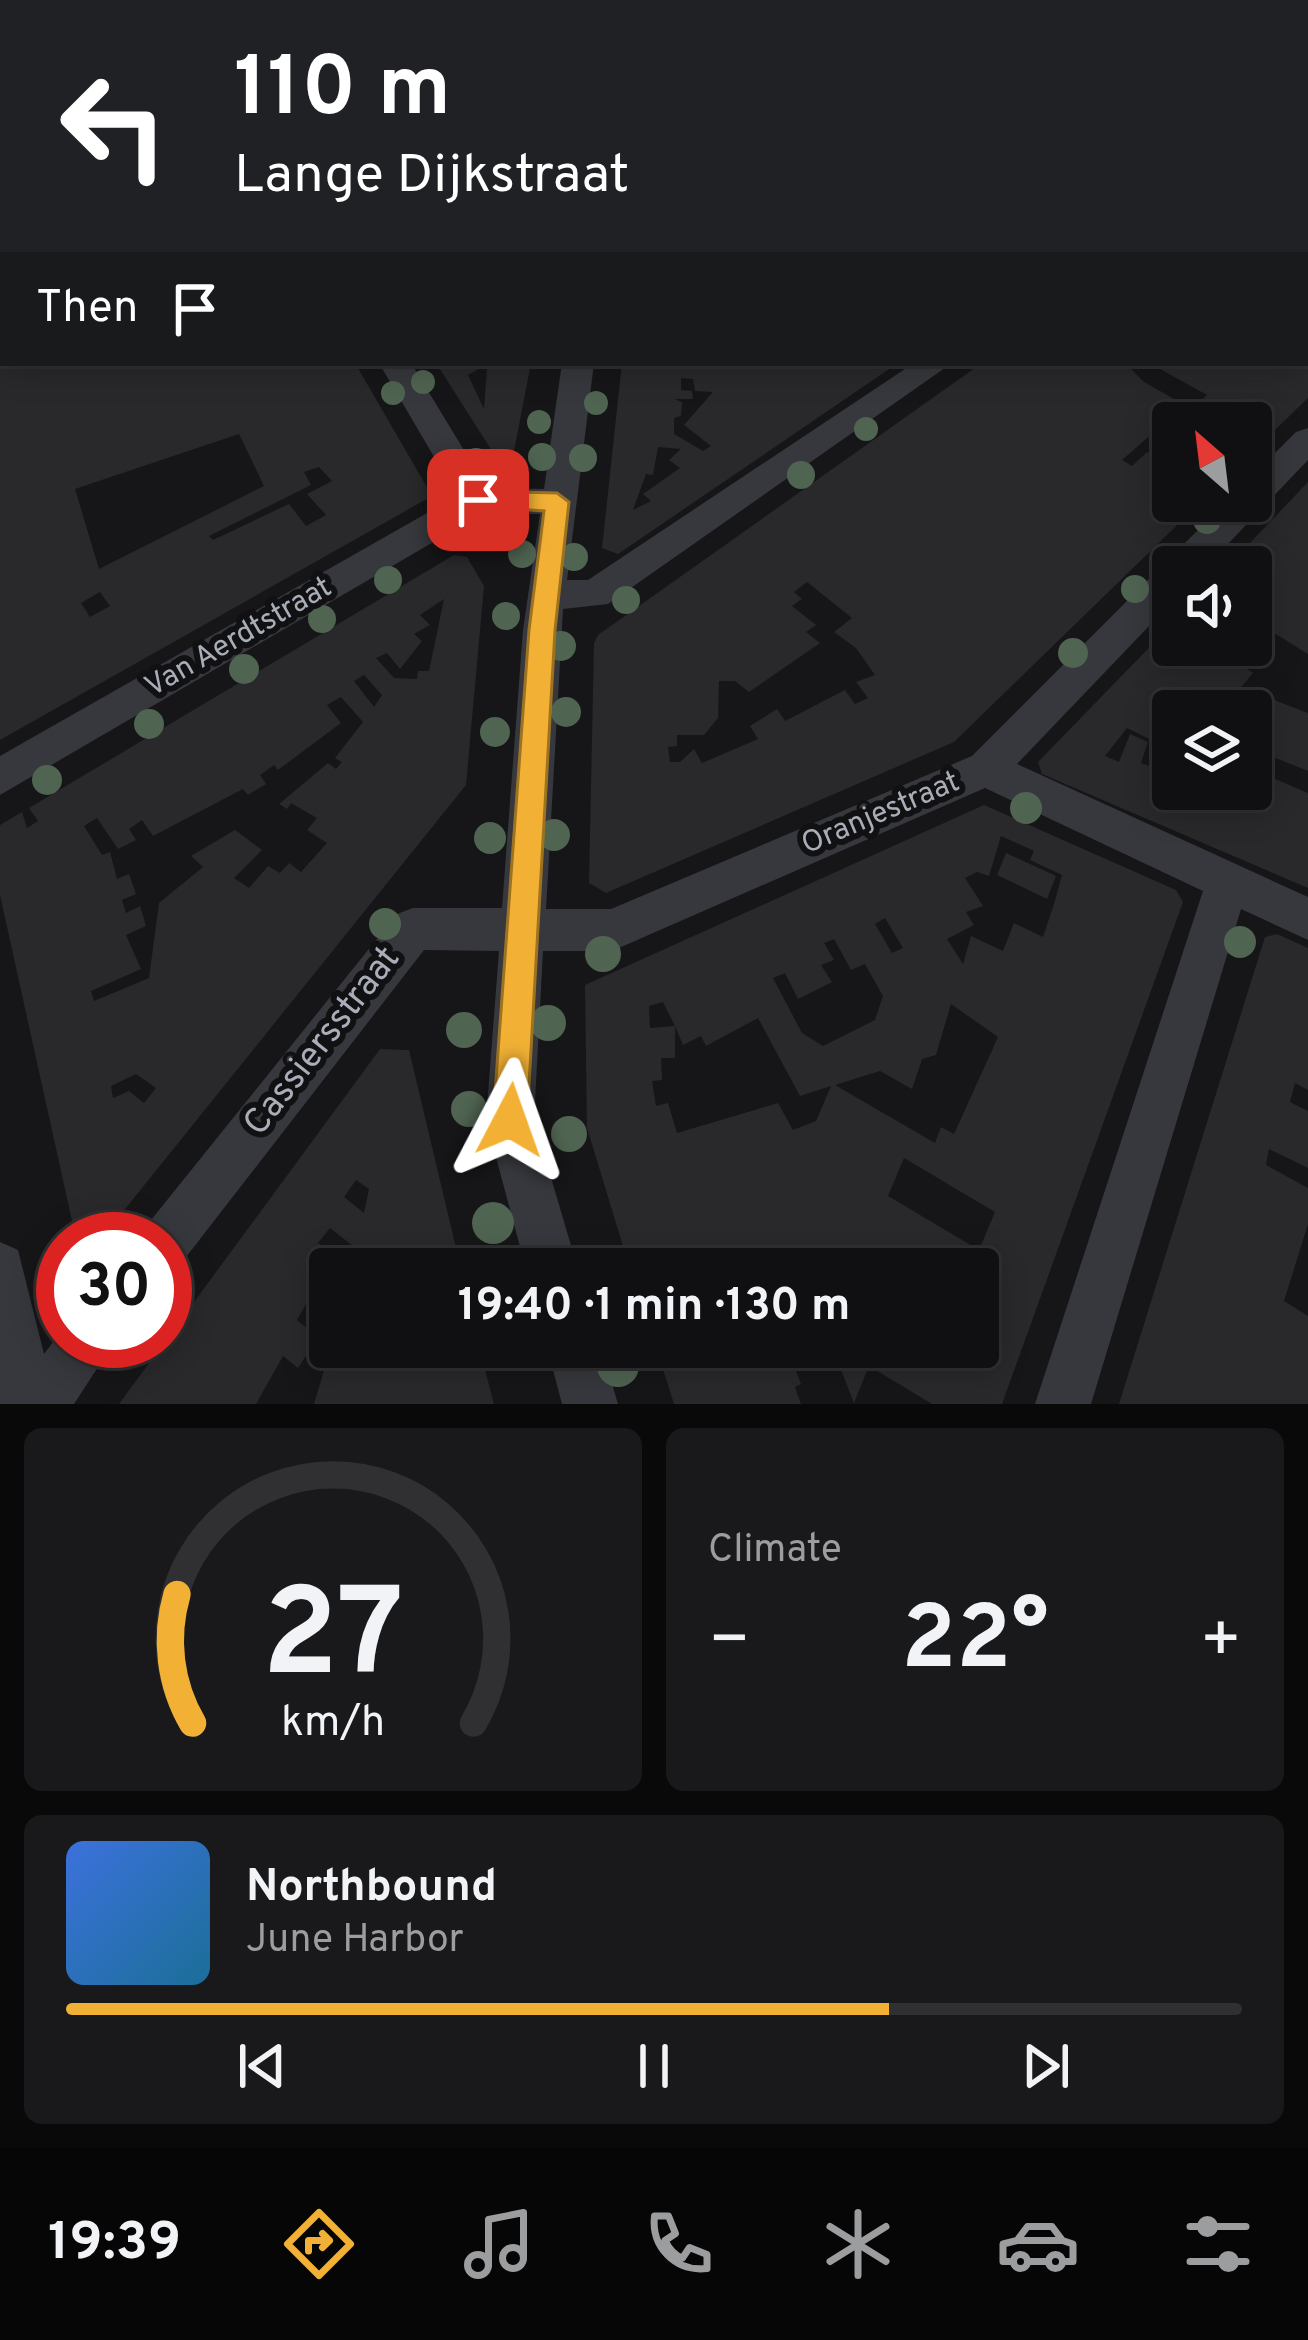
<!DOCTYPE html>
<meta charset="utf-8">
<style>
:root{--surface:#101012;--page:#19191b;--text:#f1f3f6;--muted:#9c9d9f;--line:#303032;--accent:#f2b134}
body{margin:0;font-family:Overpass,sans-serif;background:var(--page);color:var(--text);height:100vh;display:flex;flex-direction:column;font-size:45px;white-space:nowrap}
*{box-sizing:border-box;margin:0}
p{font-size:39px;color:var(--muted)}
.icon{flex:none;width:66px;height:66px;fill:none;stroke:currentColor;stroke-width:2;stroke-linecap:round;stroke-linejoin:round}
.map{position:relative;height:1404px;overflow:hidden}
.panel{display:flex;flex-direction:column;gap:24px;padding:24px;background:#09090a;flex:1}
.panel>*{flex:none}
.guide{position:absolute;left:0px;top:0px;width:1308px;height:366px;box-shadow:0 6px 30px #0003,0 0 0 3px var(--line);background:#202124;color:#fff;overflow:hidden}
.needle{width:78px;rotate:332deg}
.buttons{position:absolute;left:1152px;top:402px;display:grid;gap:24px}
.buttons a{display:grid;place-items:center;width:120px;height:120px;border-radius:12px;background:var(--surface);box-shadow:0 6px 30px #0003,0 0 0 3px var(--line);font-size:60px}
.speed{position:absolute;left:36px;top:1212px;display:flex;gap:24px;font-size:60px;font-weight:700;text-align:center}
.speed>*{display:grid;place-content:center;width:156px;height:156px;border-radius:50%;background:var(--surface);box-shadow:0 6px 30px #0003,0 0 0 3px var(--line);line-height:1}
.speed .limit{border:18px solid #d22;background:#fff;color:#111}
.pin{position:absolute;display:grid;place-items:center;width:102px;height:102px;color:#fff;margin:-51px;border-radius:24px;box-shadow:0 6px 18px #0006}
.me{position:absolute;width:132px;margin:-66px;rotate:4deg;stroke-linejoin:round;filter:drop-shadow(0 0 9px #0008)}
.turn{display:flex;align-items:center;gap:42px;height:252px;padding:0 36px;font-size:54px}
.turn .icon{width:156px;height:156px;stroke-width:2.5}
.turn b{display:block;font-size:84px;line-height:102px}
.then{display:flex;align-items:center;height:114px;padding:0 36px;background:#0003;gap:24px;font-size:45px}
.big{font-size:90px;font-weight:700;line-height:1.1}
.panel .tile{flex:1;display:flex;flex-direction:column;justify-content:center;gap:18px;min-width:0;padding:0 42px;border-radius:18px;background:var(--page)}
.panel .dial{align-items:center;gap:0}
.dial svg{height:312px;overflow:visible;fill:none;stroke:var(--line);stroke-width:7;stroke-linecap:round;text-anchor:middle}
.dial text{fill:var(--text);stroke:none}
.song{display:flex;align-items:center;gap:36px}
.cover{width:144px;height:144px;border-radius:18px;background:linear-gradient(135deg,hsl(220 70% 55%),hsl(200 70% 35%))}
.played{height:12px;border-radius:6px;background:linear-gradient(90deg,var(--accent) 70%,var(--line) 70%)}
.keys{display:flex;justify-content:space-around;direction:ltr}
.heat{display:flex;justify-content:space-between;align-items:center;font-size:66px;direction:ltr}
.panel .tiles{flex:1;display:grid;gap:24px;grid-template-columns:1fr 1fr}
.tile:last-child{grid-column:span 2}
.trip{position:absolute;left:309px;top:1248px;width:690px;height:120px;border-radius:12px;background:var(--surface);box-shadow:0 6px 30px #0003,0 0 0 3px var(--line);font-weight:700;line-height:120px;text-align:center}
.tabs{display:flex;height:192px;justify-content:space-around;align-items:center;background:#060607;color:var(--muted)}
.tabs .icon{width:84px;height:84px}
.tabs .current{color:var(--accent)}
.tabs b{font-size:54px;color:var(--text)}
.map>svg:first-child{display:block}
</style>
<div class="map">
<svg width="1308" height="1404" viewBox="0 0 1308 1404">
<rect width="100%" height="100%" fill="#161618"/>
<path fill="#29292c" fill-rule="evenodd" d="M0 363H355L432 496 0 740ZM239 434 264 486 99 569 75 489ZM319 467 332 481 307 494 326 515 306 526 289 504 213 540 209 536 311 485 304 472ZM100 592 110 606 90 617 81 603Z
M436 363H531L514 451 494 454ZM482 367 487 368 484 409 468 375Z
M622 363 715 367 716 363H898L618 554 602 548ZM681 378 693 379 695 391 713 392 684 425 711 446 703 451 674 434V418L681 416 682 402 674 399H693L692 391 681 390ZM658 447 681 449 669 460 680 468 643 494 651 501 633 510 646 474 653 475Z
M982 363H1125L1144 382 1192 409 1207 395 1160 369 1168 363H1308V398L1251 453V423H1173V459L1152 447 1161 439 1152 434 1122 460 1132 466 1147 452 1173 463V501H1202L954 742 606 893 589 883 594 643 598 635ZM807 582 852 618 834 632 856 648 875 675 856 682 868 698 855 704 845 690 785 721 777 709 750 726 758 739 702 763 694 749 680 762H670L668 747 677 746V735H704L718 718 719 681H735L749 692 820 643 806 632 816 625 792 606 802 599 794 592Z
M1308 482V654L1258 623 1251 630V567H1227Z
M454 555 467 557 484 586 466 785 101 1239H76L0 895V825L22 812 27 828 38 821 29 808ZM444 599 429 671H418L417 679 394 678 376 658 387 653 400 669 422 641 414 634 430 625 420 615ZM364 675 382 695 374 707 354 681ZM341 697 363 722 335 758 342 762 336 769 328 763 279 804 287 809 291 803 317 818 307 830 327 843 301 872 289 863 280 873 268 866 249 888 234 878 262 850 235 830 191 856 203 867 159 903 149 978 94 1001 91 991 141 969 126 935 146 926 140 906 126 913 122 900 136 894 129 874 117 879 110 852 102 855 84 826 97 818 118 849 136 840 129 829 142 820 153 836 243 789 248 795 266 784 260 775 274 765 278 770 341 723 327 705ZM136 1074 156 1088 144 1103 129 1091 113 1098 111 1086Z
M1173 623V645H1237L1227 656 1253 673 1232 698 1238 700 1242 688 1308 713V771L1251 748V711H1221L1224 703 1209 694 1201 705 1179 690 1174 696 1196 711H1173L1166 718 1173 719V789H1251V776L1264 782 1266 775 1308 793V888L1042 774 1038 762ZM1171 722 1155 768 1141 763 1148 742 1130 734 1119 762 1105 756 1127 728 1151 740 1164 730 1160 725Z
M984 805 1176 890 1183 902 1002 1404H932L869 1366 854 1403 832 1347H978V1269H861L865 1262 838 1245 828 1269H630L587 1128 585 985ZM1001 836 1034 851 1030 860 1062 875 1054 904 1043 937 1014 923 1003 951 971 936 963 964 947 939 974 925 966 912 983 906 965 878 977 872 989 876ZM885 918 903 948 892 953 875 924ZM834 939 851 970 865 964 883 996 875 1020 823 1046 802 1033 773 978 785 973 798 999 832 982 821 965 834 960 824 943ZM663 1002 675 1026 650 1028 649 1006ZM951 1004 998 1037 954 1134 941 1127 935 1143 835 1085 880 1071 912 1089 922 1059 936 1055ZM758 1018 800 1096 831 1086 816 1121 793 1130 778 1103 677 1133 668 1103 656 1106 652 1081 662 1080 661 1058H675V1026L683 1045 701 1036 706 1046ZM904 1158 995 1212 979 1250 888 1196Z
M1006 853 1056 876 1047 899 997 875Z
M1277 934 1308 948V1090L1295 1083 1290 1102 1308 1111V1168L1269 1149 1266 1165 1308 1188V1224L1284 1301 1308 1316V1404H1119L1265 937Z
M380 1049 409 1050 461 1269H330V1320L307 1302 297 1320 318 1337 298 1368 283 1356 256 1404H119ZM356 1180 369 1189 364 1213 344 1197ZM330 1228 358 1250 352 1268 318 1243Z
M331 1347H479L494 1404H314Z
M656 1347H787L801 1384 795 1387 801 1404H674Z"/>
<g fill="none" stroke-linecap="round" stroke-linejoin="round">
<path stroke="#3d3f44" stroke-width="4.5" stroke-dasharray="4.5 6" stroke-linecap="butt" d="M1143 0 1151 3
M342 3 354 0
M472 3 483 0"/>
<path fill="#37383d" fill-rule="evenodd" d="M621 0H643V3H621Z
M856 0H883L885 3H858Z
M0 95H3V109H0Z
M1305 185 1308 186V203L1305 202Z
M3 309V329L0 330V310Z
M379 363H411L487 488 544 489 562 363H594L567 580H588L914 363H952L608 604 563 609 546 909H611L972 756 1227 501H1251V477L1296 432 1308 428V460L1206 567H1173V601L1017 764 1308 897V940L1241 909 1091 1404H1035L1203 891 985 788 612 951H543L534 1120 578 1269H526L486 1120 499 951 424 950 183 1261 165 1269V1239H141L147 1225 397 914 413 908H502L523 630 540 514 483 513 0 795V756L457 496Z
M0 1242 18 1250 44 1354 63 1329V1341H115L74 1404H0Z
M547 1347H601L618 1404H562Z"/>
</g>
<g fill="#506452">
<circle cx="423" cy="382" r="12"/>
<circle cx="393" cy="393" r="12"/>
<circle cx="596" cy="403" r="12"/>
<circle cx="539" cy="422" r="12"/>
<circle cx="866" cy="429" r="12"/>
<circle cx="542" cy="457" r="14"/>
<circle cx="583" cy="458" r="14"/>
<circle cx="476" cy="462" r="14"/>
<circle cx="801" cy="475" r="14"/>
<circle cx="443" cy="476" r="14"/>
<circle cx="1207" cy="520" r="14"/>
<circle cx="522" cy="554" r="14"/>
<circle cx="574" cy="557" r="14"/>
<circle cx="388" cy="580" r="14"/>
<circle cx="1135" cy="589" r="14"/>
<circle cx="626" cy="600" r="14"/>
<circle cx="506" cy="616" r="14"/>
<circle cx="322" cy="619" r="14"/>
<circle cx="561" cy="646" r="15"/>
<circle cx="1073" cy="653" r="15"/>
<circle cx="244" cy="669" r="15"/>
<circle cx="566" cy="712" r="15"/>
<circle cx="149" cy="724" r="15"/>
<circle cx="495" cy="732" r="15"/>
<circle cx="47" cy="780" r="15"/>
<circle cx="1026" cy="808" r="16"/>
<circle cx="554" cy="835" r="16"/>
<circle cx="490" cy="838" r="16"/>
<circle cx="385" cy="924" r="16"/>
<circle cx="1240" cy="942" r="16"/>
<circle cx="603" cy="954" r="18"/>
<circle cx="548" cy="1023" r="18"/>
<circle cx="464" cy="1030" r="18"/>
<circle cx="469" cy="1109" r="18"/>
<circle cx="569" cy="1134" r="18"/>
<circle cx="493" cy="1223" r="21"/>
<circle cx="618" cy="1366" r="21"/>
</g>
<path fill="#f2b134" stroke="#9d7322" stroke-width="3" d="M478 491 557 493 569 502 555 630 527 1120 522 1132 510 1137 498 1132 493 1120 529 630 544 511 469 506 466 500Z"/>
<g text-anchor="middle" dominant-baseline="central" stroke-width="12" stroke-linejoin="round" paint-order="stroke">
<g font-size="30" fill="#a8adb8" stroke="#111113">
<text transform="translate(239 638) rotate(-30)">Van Aerdtstraat</text>
<text transform="translate(881 814) rotate(-23)">Oranjestraat</text>
</g>
<g font-size="36" fill="#a8adb8" stroke="#111113">
<text transform="translate(323 1042) rotate(-52)">Cassiersstraat</text>
</g>
</g>
</svg>
<div class="buttons">
<a><svg class="needle" viewBox="-14 -14 28 28"><path d="M0-13l5 13h-10z" fill="#e53935"/><path d="M0 13l5-13h-10z" fill="#9c9d9f"/></svg></a>
<a><svg class="icon" aria-label="sound" viewBox="0 0 24 24"><path d="M4 9h4l5-4v14l-5-4H4zM17 9q2 3 0 6"/></svg></a>
<a><svg class="icon" aria-label="layers" viewBox="0 0 24 24"><path d="M12 4l9 5-9 5-9-5zM3 14l9 5 9-5"/></svg></a>
</div>
<div class="speed"><div class="limit">30</div></div>
<div class="pin" style="left:478px;top:500px;background:#d93025"><svg class="icon" aria-label="arrive" viewBox="0 0 24 24"><path d="M6 21V4h12l-3 4 3 4H6"/></svg></div>
<svg class="me" style="left:510px;top:1120px" viewBox="-20 -20 40 40"><path d="M0-17L14 15 0 8-14 15z" fill="#f2b134" stroke="#fff" stroke-width="4"/></svg>
<div class="trip">19:40 · 1 min · 130 m</div>
<div class="guide">
<div class="turn"><svg class="icon" aria-label="left" viewBox="0 0 24 24"><path d="M17 20v-9H6M10 6l-5 5 5 5"/></svg><div><b>110 m</b>Lange Dijkstraat</div></div>
<div class="then">Then<svg class="icon" aria-label="arrive" viewBox="0 0 24 24"><path d="M6 21V4h12l-3 4 3 4H6"/></svg></div>
</div>
</div>
<section class="panel">
<div class="tiles">
<div class="tile dial"><svg viewBox="0 0 100 80">
<path d="M14 69A42 42 0 1 1 86 69"/>
<path d="M14 69A42 42 0 0 1 10 36" stroke="#f2b134"/>
<text x="50" y="56" font-size="32" font-weight="700">27</text>
<text x="50" y="72" font-size="11">km/h</text>
</svg></div>
<div class="tile"><p>Climate</p>
<div class="heat"><a>−</a><b class="big">22°</b><a>+</a></div>
</div>
<div class="tile">
<div class="song"><i class="cover"></i><div><b>Northbound</b><p>June Harbor</p></div></div>
<div class="played"></div>
<div class="keys"><svg class="icon" aria-label="previous" viewBox="0 0 24 24"><path d="M18 5L8 12l10 7zM5 5v14"/></svg><svg class="icon" aria-label="pause" viewBox="0 0 24 24"><path d="M8 5v14M16 5v14"/></svg><svg class="icon" aria-label="next" viewBox="0 0 24 24"><path d="M6 5l10 7-10 7zM19 5v14"/></svg></div>
</div>
</div>
</section>
<nav class="tabs">
<b>19:39</b>
<svg class="icon current" aria-label="directions" viewBox="0 0 24 24"><path d="M12 3l9 9-9 9-9-9zM9 14v-3h6M13 9l2 2-2 2"/></svg>
<svg class="icon" aria-label="music" viewBox="0 0 24 24"><path d="M9 18V5l10-2v13"/><circle cx="6" cy="18" r="3"/><circle cx="16" cy="16" r="3"/></svg>
<svg class="icon" aria-label="phone" viewBox="0 0 24 24"><path d="M5 4h4l2 5-3 2q2 4 5 5l2-3 5 2v4C11 20 4 13 5 4z"/></svg>
<svg class="icon" aria-label="climate" viewBox="0 0 24 24"><path d="M12 3v18M4 7l16 10M4 17L20 7"/></svg>
<svg class="icon" aria-label="car" viewBox="0 0 24 24"><path d="M5 17H2v-5l4-1 3-4h7l3 4 3 1v5h-3M9 17h6M6 11h13"/><circle cx="7" cy="17" r="2"/><circle cx="17" cy="17" r="2"/></svg>
<svg class="icon" aria-label="filters" viewBox="0 0 24 24"><path d="M4 7h16M4 17h16"/><circle cx="9" cy="7" r="2"/><circle cx="15" cy="17" r="2"/></svg>
</nav>
